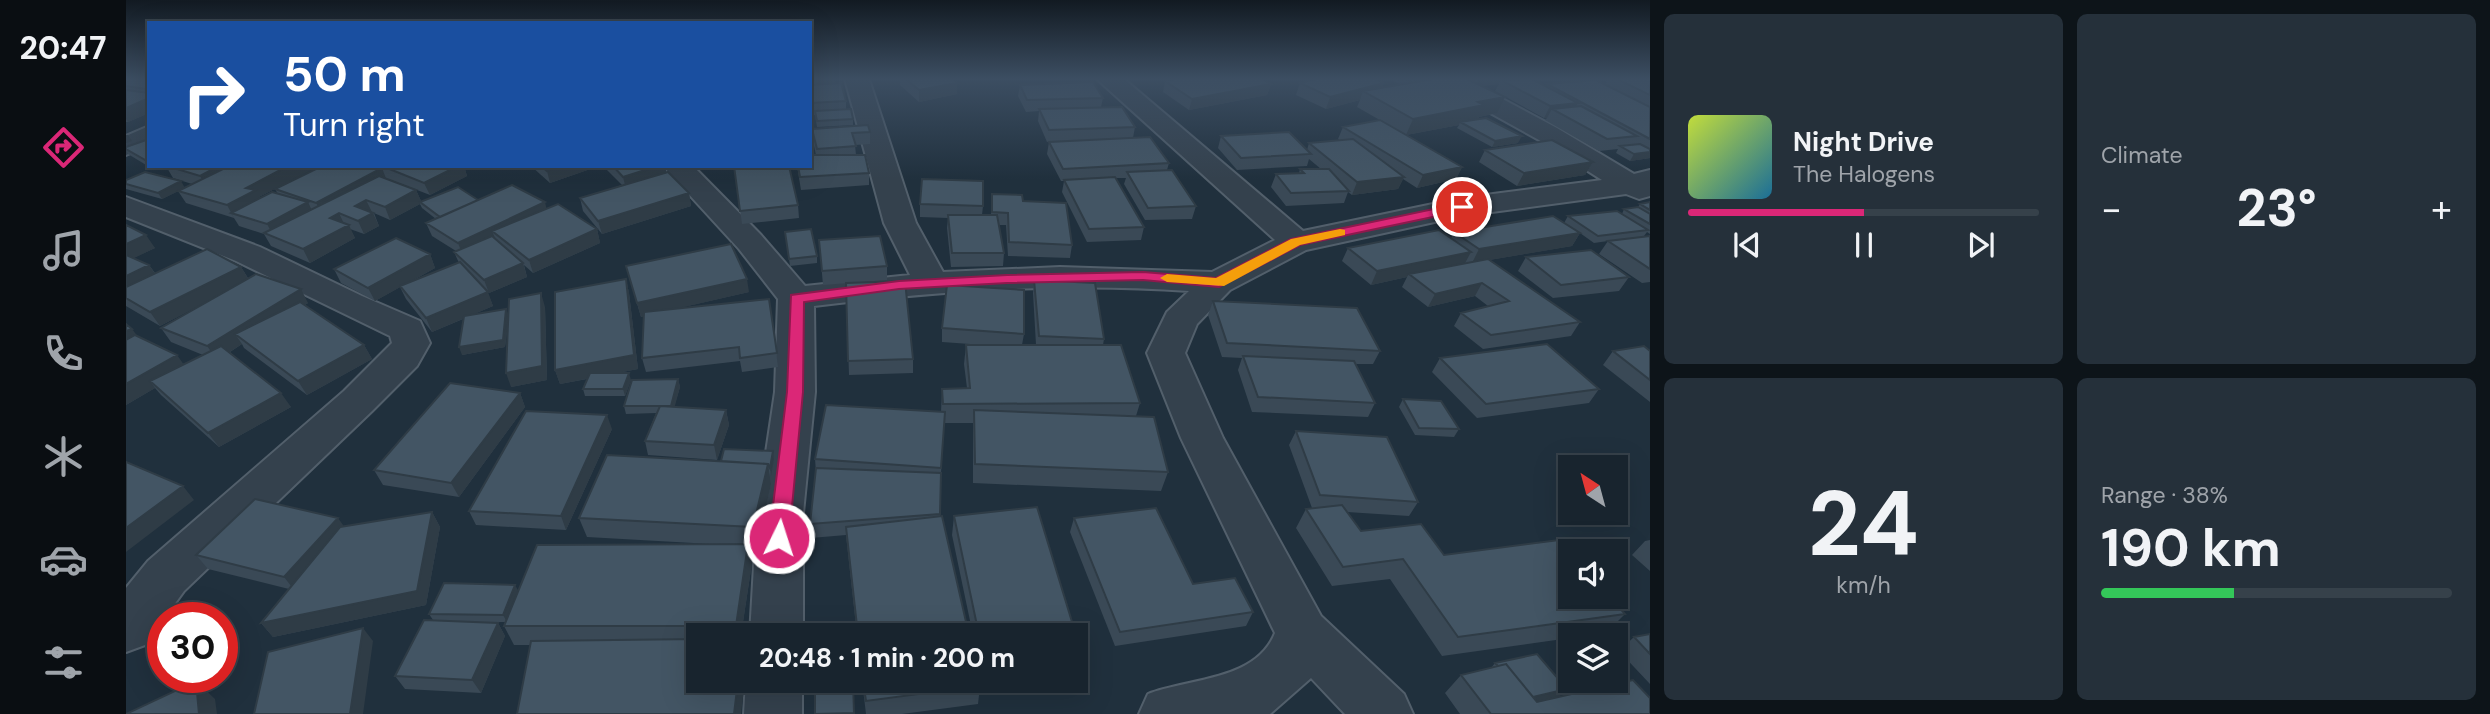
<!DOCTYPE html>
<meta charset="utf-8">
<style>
:root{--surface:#18242e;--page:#25303a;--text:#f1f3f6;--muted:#9fa4aa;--line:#36414a;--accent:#db2777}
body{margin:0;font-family:"DM Sans",sans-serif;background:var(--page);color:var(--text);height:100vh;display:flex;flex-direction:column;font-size:26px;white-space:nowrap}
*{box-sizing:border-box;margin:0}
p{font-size:23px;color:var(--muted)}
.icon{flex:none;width:38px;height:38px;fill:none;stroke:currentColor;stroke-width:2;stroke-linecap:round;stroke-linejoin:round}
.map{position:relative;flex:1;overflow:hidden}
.details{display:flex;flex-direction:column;gap:14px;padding:14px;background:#0d1419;width:840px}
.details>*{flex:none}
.top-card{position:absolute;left:21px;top:21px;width:665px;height:147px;border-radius:0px;box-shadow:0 7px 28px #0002,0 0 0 2px var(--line);background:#1a4fa0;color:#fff;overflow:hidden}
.needle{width:46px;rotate:324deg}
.tools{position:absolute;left:1432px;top:455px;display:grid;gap:14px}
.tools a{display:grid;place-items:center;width:70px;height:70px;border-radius:0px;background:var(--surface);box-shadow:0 7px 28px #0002,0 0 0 2px var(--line);font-size:35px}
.speed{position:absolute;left:21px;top:602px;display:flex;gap:14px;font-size:35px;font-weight:700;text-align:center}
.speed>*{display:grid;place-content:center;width:91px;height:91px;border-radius:50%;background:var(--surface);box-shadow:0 7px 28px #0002,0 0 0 2px var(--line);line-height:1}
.speed .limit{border:10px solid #d22;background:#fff;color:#111}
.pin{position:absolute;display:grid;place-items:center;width:60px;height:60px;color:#fff;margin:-30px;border:4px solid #fff;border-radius:50%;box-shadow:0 2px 7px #0007}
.me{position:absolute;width:77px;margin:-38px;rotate:4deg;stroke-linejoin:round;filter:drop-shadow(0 0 5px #0008)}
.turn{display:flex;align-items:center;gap:24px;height:147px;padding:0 21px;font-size:32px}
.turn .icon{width:91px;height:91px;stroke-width:2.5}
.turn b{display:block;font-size:49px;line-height:60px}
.big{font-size:52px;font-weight:700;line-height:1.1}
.details .tile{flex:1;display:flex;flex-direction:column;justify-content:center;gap:10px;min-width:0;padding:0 24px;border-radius:10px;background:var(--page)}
.details .dial{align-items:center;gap:0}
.dial b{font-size:91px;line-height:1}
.song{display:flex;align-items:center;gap:21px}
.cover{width:84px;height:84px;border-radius:10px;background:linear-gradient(135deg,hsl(70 70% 55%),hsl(200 70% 35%))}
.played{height:7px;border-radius:4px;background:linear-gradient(90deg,var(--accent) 50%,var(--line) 50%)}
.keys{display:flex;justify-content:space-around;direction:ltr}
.heat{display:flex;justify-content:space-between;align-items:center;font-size:38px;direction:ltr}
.charge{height:10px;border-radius:5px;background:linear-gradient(90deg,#34c759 38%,var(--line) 0)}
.details .tiles{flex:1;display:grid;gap:14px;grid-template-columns:repeat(2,1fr)}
.trip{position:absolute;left:560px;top:623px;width:402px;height:70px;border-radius:0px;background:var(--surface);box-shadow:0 7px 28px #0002,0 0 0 2px var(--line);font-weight:700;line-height:70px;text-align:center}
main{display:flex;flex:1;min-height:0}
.dock{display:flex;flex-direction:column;width:126px;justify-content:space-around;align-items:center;background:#0a0e12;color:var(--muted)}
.dock .icon{width:49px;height:49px}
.dock .current{color:var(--accent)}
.dock b{font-size:32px;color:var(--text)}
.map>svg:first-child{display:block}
</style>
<main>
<nav class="dock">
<b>20:47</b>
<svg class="icon current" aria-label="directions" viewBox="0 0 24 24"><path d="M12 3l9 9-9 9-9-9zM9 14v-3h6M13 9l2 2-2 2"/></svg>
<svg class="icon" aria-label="music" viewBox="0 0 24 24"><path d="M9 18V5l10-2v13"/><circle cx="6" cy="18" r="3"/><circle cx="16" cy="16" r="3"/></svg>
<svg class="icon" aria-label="phone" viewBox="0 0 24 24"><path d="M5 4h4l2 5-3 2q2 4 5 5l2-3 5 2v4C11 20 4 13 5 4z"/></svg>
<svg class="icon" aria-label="climate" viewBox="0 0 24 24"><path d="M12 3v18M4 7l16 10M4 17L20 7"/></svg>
<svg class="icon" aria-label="car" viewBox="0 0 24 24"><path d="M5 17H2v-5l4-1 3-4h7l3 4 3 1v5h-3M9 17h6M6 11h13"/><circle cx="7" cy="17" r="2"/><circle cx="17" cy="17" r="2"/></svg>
<svg class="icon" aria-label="filters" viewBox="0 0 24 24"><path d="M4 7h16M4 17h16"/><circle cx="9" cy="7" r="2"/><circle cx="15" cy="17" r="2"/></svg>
</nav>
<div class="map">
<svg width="1524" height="714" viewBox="0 0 1524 714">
<rect width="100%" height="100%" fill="#20303d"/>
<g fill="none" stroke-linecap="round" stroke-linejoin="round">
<g stroke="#525f6b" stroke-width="4">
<path id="minor" d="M719 79H743L790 223 817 272 934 267 1086 272 1149 240 971 79H998L1177 231 1336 198 1476 180 1413 140 1312 84 1308 79H1339L1431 128 1508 174 1524 170V196L1513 199 1500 194 1336 216 1180 250 1104 290 1071 324 1059 353 1097 438 1195 616 1278 694 1287 714H1219L1185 678 1144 714H1013L1022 694C1063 678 1130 681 1149 633L1055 438 1021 353 1041 312 1063 291C938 282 812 291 688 306L689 392 677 513V635H624L631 513 649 392 652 299 613 249 537 166H567L635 235 679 286 784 275 758 223Z
M23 126V145L0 155V136Z
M0 197 134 247 236 296 294 321 304 343 291 366 246 411 58 591 19 645 0 652V588L22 561 218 391 266 343 264 336 110 261 0 217Z
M620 681H676V714H618Z"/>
</g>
<use href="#minor" fill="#34414d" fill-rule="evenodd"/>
</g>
<path fill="#3a4956" d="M0 79H23V113L2 122H0Z
M684 79 710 83 720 101V109L727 119V125L691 127 689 115H684Z
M774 79H827L831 83V94L793 102 774 85Z
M1263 79H1426L1410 82 1420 87 1421 84H1479L1482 79H1524V158L1504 161 1490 153 1492 149 1473 151 1419 120 1421 118H1418L1369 91 1373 84 1355 86 1371 113 1353 117 1352 119 1392 143 1366 147 1331 128 1333 125 1280 135 1231 107 1234 100 1200 109 1170 95 1174 83H1258L1256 88 1276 85Z
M1039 81 1145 84 1141 95 1063 110 1037 92Z
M894 85 977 98 975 107 1009 127 1007 138 1043 163 1041 170 1070 206 1066 219 1019 220 998 184 1000 178H989L1018 227 1015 240 961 242 936 192 938 181H935L921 154 923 142H921L912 121 913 111 900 112 892 96Z
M1217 127 1336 167 1330 179 1291 188 1277 179 1272 189 1226 195 1222 192 1218 203 1160 206 1145 187 1150 174 1173 173 1174 169H1195L1183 159 1181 166 1111 170 1092 148 1095 136 1181 150 1183 143 1214 140 1212 139Z
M686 129 744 132V144L729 145 730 155 743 173V185L675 190 671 166H684L690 155 687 141Z
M23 139V166H30L25 168 2 154 0 150V147Z
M1359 150 1467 162 1459 175 1391 186 1353 162Z
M40 166H193L133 197 134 198 152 194 149 189 196 166H338L341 176 304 195 260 178 290 190 295 201 352 200 421 209 471 229 474 243 407 273 398 265 401 277 363 293 361 291 367 306 348 314 382 315 419 307 421 380 385 387 382 325 379 347 336 355 337 319 306 332 280 299 274 287 249 301 215 283 208 269 304 254 309 268 284 282 333 263 328 252 330 251 306 236 300 223 310 219 296 208 294 204 264 220 248 213 253 226 238 234 224 229 229 238 184 263 145 246 138 234 113 226 108 218 60 203 52 191 36 199 0 189V180L59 187 66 184 47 178Z
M405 166H473L424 183Z
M480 166H539L540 172 563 193 565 206 476 234 457 211 454 198 496 185 480 169Z
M608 166 672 205 673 218 616 224Z
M866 194 897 201 946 245 944 258 882 256 880 225H872L878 253 877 266 825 267 821 228 822 218 794 217V204L857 206 856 215H865Z
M1524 202V234L1521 232 1518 236H1524V282L1516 283 1473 254 1482 241 1468 243 1454 233 1446 246 1363 260 1454 322 1445 336 1357 349 1328 326 1335 313 1362 306 1349 296 1302 307 1276 287 1281 277 1245 285 1216 261 1222 248 1325 238 1328 232 1438 223 1442 216 1496 214 1498 209 1512 207 1514 204Z
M0 225 29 248 7 258 23 265 29 273 115 267 122 278 182 303 179 305 238 345 246 359 181 395 118 348 116 344 104 352 165 407 93 447 35 395 29 388 0 405V324L12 337 58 364 77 355 45 342 35 328 84 300 34 326 0 306Z
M659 232 691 256V263L664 266Z
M693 240 761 266V280L697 285Z
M1400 257 1503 277 1493 291 1427 298 1392 271Z
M500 266 623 292 548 309 643 299 652 367 616 372 614 361 520 372 516 358 518 316 515 317Z
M500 279 503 293 512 369 491 373 505 380 499 396H459L457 389 461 379 434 384 429 370Z
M908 280 978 339 977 345 1014 403 1010 416 1042 472 1035 491 847 483V423H818L815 473 814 516 843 635H731L720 535 685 538 684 524 690 472 689 459 815 412 816 389 841 388 838 364 840 345H858L816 342V328L898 334 896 345H910L907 293Z
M720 283 787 359V373L723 375Z
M1087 301 1254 351 1247 364H1229L1249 403 1242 417 1126 412 1112 370 1116 358 1096 357 1082 315Z
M1487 351H1524V402L1477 365Z
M1314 358 1473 389 1463 403 1351 418 1306 372Z
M552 379 554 387 548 407 600 410 603 425 591 460 522 455 519 441 530 413 500 414 498 406Z
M394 393 399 407 333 497 257 485 248 470Z
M1277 399 1333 429 1328 437 1289 435 1273 407Z
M486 429 440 530 350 525 343 511Z
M1170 431 1292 502 1283 516 1221 512 1235 531 1318 555 1499 614 1480 633 1461 635H1444V638L1316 656 1264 579 1206 586 1170 528 1180 509 1186 508 1163 445Z
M647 451 648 459 644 476 645 484 631 547 623 546 626 563 615 635H572V681L404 645H388L378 626 380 622H347L372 623 379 636 355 693 279 689 269 676 307 620 303 614 585 544 461 537 453 518 595 461Z
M306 512 314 527 300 605 147 637 135 623 163 589 82 569 70 555 218 526Z
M828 516 950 635H847L826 535Z
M948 518 1067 584 1127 612 1120 626 989 646 944 532Z
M1524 540V571L1506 555 1519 541Z
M1524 634V684L1493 651 1508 637Z
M950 637 957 660 952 678H950Z
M1369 663 1434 696 1411 702 1524 714H1334L1319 693 1335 675 1365 668Z
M736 681H853L854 686 852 704 776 714H740Z
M857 681H928L858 688Z"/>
<path fill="#2f3c46" d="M684 79H709L710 84 684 87Z
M1362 79H1375L1373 84 1348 86 1351 81Z
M1395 79H1426L1392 84Z
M831 83V94L793 102V90Z
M1258 83 1254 94 1237 91 1234 100 1200 109 1204 97Z
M1145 84 1141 95 1063 110 1066 99Z
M1379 97 1371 113 1353 117 1350 121 1334 122 1333 125 1280 135 1287 119 1352 102Z
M23 98V113L2 122 0 119V108Z
M1452 103 1445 115 1426 109 1421 118H1418L1424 106Z
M0 135H2L6 141 0 143Z
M1396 136 1392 143 1366 147 1369 141Z
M1524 152V158L1504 161 1508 154Z
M1467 162 1459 175 1391 186 1398 173Z
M93 166H126L81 188 74 176Z
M162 166H193L133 197 137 203 105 213 108 218 101 205 120 188Z
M332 166H338L341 176 304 195 298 183Z
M434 166H473L424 183 421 171Z
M532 166H539L541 176 500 189 497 177Z
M1336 167 1330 179 1291 188 1297 175Z
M256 168 261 181 197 215 190 203Z
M1278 177 1272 189 1226 195 1231 182Z
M55 181 59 188 36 199 32 193Z
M290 190 296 203 294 202V204L264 220 259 207Z
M563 193 565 206 476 234 472 221Z
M240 200 246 212 229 206Z
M182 202 188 215 148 237 141 224Z
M419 202 422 215 366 231 370 240 337 256 332 243Z
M213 213 219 226 204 218Z
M247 213 253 226 238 234 232 221Z
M223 225 229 238 184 263 177 249Z
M471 229 474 243 407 273 403 260Z
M1454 233 1446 246 1346 263 1353 249Z
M20 235 29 248 0 262V244Z
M1345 252 1338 265 1283 274 1281 277 1245 285 1251 271Z
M304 254 309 268 249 301 242 288Z
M397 263 401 277 363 293 358 280Z
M23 265 32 278 0 295V276Z
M115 267 123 280 34 326 24 312Z
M500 279 503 293 512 369 434 384 429 370Z
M621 279 623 292 515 317 511 303Z
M1356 283 1349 296 1302 307 1309 294Z
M175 289 182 303 120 342 109 334 116 344 91 360 81 346Z
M362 292 367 306 306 332 300 318Z
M415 293 419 307 421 380 385 387 380 373Z
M380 309 383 316 379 347 336 355 333 347Z
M6 329 16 342 0 350V331Z
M238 345 246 359 181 395 172 381Z
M51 355 61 369 24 381 29 388 0 405V384Z
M503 373 505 380 499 396 497 389Z
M552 379 554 387 547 413 545 406Z
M155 393 165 407 93 447 82 433Z
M394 393 399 407 333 497 325 483Z
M600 410 603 425 591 460 588 445Z
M481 415 486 429 440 530 435 516Z
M647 451 648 459 645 476 644 468Z
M642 464 645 484 631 547 627 527Z
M57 486 68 500 0 552V528Z
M306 512 314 527 300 605 147 637 135 623Z
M212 518 222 532 169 591 158 577Z
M622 544 626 563 615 635H612L610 626Z
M389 585 393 592 381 622 377 615Z
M372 623 379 636 355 693 346 680Z
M237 628 247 641 237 714H224Z
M70 681 89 699 91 714H73Z
M612 681H619L615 714H608Z
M1441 689 1434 696 1392 706 1399 699Z"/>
<path fill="#435564" stroke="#2f3c46" stroke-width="2" d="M0 79H23V88L20 89 0 86Z
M780 79H827L831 83 793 90Z
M1050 79H1136L1145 84 1066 99 1039 81Z
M1190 79H1250L1258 83 1204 97 1174 83Z
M1280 79H1294L1286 82Z
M1307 79H1341L1379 97 1352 102 1358 105 1287 119 1237 91Z
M1406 79 1452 103 1424 106 1375 80Z
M1491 79H1524V95Z
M1470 80 1524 107V139L1421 84Z
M967 82 977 98 901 100 894 85Z
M715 83 720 101 684 103V85Z
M0 90 23 93V98L0 108Z
M1455 106 1511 136 1481 139 1426 109Z
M996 107 1009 127 923 130 913 109Z
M725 109 727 119 691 121 689 111Z
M1360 118 1396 136 1369 141 1334 122Z
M1254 120 1336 167 1297 175 1217 127Z
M742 125 744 132 726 133 730 146 691 149 686 129Z
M1163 132 1185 154 1115 158 1095 136Z
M1024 137 1043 163 937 169 923 142Z
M23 139V161H21L0 149V147Z
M1227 139 1278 177 1231 182 1183 143Z
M1426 140 1467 162 1398 173 1359 150Z
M1514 144 1524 149V152L1508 154 1494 146Z
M684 155H739L743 173 674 177 672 166H684Z
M41 166H93L74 176Z
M103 166H162L120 188 130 190 101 205 52 191Z
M196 166H249L256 168 190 203 149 189Z
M256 166H332L298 183Z
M415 166H434L421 171Z
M487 166H532L497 177Z
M608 166H663L672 205 614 211Z
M1174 169H1203L1223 191 1165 193 1150 174 1178 173Z
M1046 170 1070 206 1022 208 1001 172Z
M19 172 55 181 32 193 0 184V180Z
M542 172 563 193 472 221 454 198Z
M253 176 290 190 259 207 240 200 229 206 247 213 232 221 213 213 204 218 223 225 177 249 138 233Z
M989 177 1018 227 963 229 938 180Z
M796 179 857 181V206L794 204Z
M386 185 419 202 332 243 300 223Z
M332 187 352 200 314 217 294 202Z
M146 192 182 202 141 224 105 213Z
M866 194 896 195 897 201 940 203 946 245 883 242 882 213 866 212Z
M1524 202V210L1514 204Z
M432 204 471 229 403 260 366 231Z
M1512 207 1524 214V224L1498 209Z
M1491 211 1522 230 1472 236 1442 216Z
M822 215H871L878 253H826Z
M1427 216 1454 233 1353 249 1328 232Z
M0 225 20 235 0 244Z
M685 229 691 256 663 259 659 232Z
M1313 230 1345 252 1251 271 1222 248Z
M366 236 397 263 358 280 328 252Z
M754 236 761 266 696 271 693 240Z
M1524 236V269L1482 241Z
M270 238 304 254 242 288 208 269Z
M605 244 621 279 511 303 500 266Z
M81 249 115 267 24 312 0 298V287Z
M1465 250 1503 277 1435 285 1400 257Z
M0 255 23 265 0 276Z
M1362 259 1454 322 1365 335 1335 313 1383 301 1356 283 1309 294 1283 274Z
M334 262 362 292 300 318 274 286Z
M130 274 175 289 81 346 35 328Z
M500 279 508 355 429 370V292Z
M908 280 969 283 978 339 913 336Z
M779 281 787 359 722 361 720 283Z
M821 285 898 290V334L816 328Z
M415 293 416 366 380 373 383 299Z
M643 299 651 353 614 358 613 347 516 358 518 312Z
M1087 301 1231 308 1254 351 1101 343Z
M174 302 238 345 172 381 109 334Z
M380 309 377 340 333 347 338 316Z
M0 324 6 329 0 331Z
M9 335 51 355 0 384V340Z
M1421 344 1473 389 1360 404 1314 358Z
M840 345H995L1014 403 817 404 816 389 844 388Z
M95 346 155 393 82 433 24 381Z
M1518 346 1524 351V380L1487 351Z
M1117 356 1228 361 1249 403 1132 397Z
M464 373H503L497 389H457Z
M552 379 545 406H498L506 380Z
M324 383 394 393 325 483 248 470Z
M1277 399 1315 401 1333 429 1293 428Z
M700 405 819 412 815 468 689 459Z
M534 406 600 410 588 445 519 441Z
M848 410 1028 417 1042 472 849 464Z
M400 411 481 415 435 516 343 511Z
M1170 431 1261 437 1292 502 1194 495Z
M598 449 647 451 644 468 642 464 595 461Z
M481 455 642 464 627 527 453 518Z
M0 462 57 486 0 528Z
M690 468 815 473 814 514 684 524Z
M129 499 212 518 158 577 70 555Z
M1216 505 1235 531 1295 524 1318 555 1433 540 1444 552V597H1484L1499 614 1332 637 1277 559 1217 567 1180 509Z
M911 507 950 635H853L828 516Z
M1030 508 1067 584 1109 578 1127 612 994 632 948 518Z
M306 512 291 591 135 623 214 527Z
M816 516 843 635H732L720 527Z
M622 544 610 626H378L411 545Z
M318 583 389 585 377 615 303 614Z
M298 620 372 623 346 680 269 676Z
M237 628 224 714H128L142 652Z
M1524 634V654L1508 637Z
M950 637 957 660H950Z
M572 639V681H612L608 714H391L405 641Z
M1411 654 1441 689 1407 697 1380 664 1372 666 1369 663Z
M1380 664 1411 702 1507 680 1524 698V714H1365L1335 675Z
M70 681 73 714H0Z
M689 681H727L728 713 689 714Z
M737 681H853L854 686 740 701Z"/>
<linearGradient id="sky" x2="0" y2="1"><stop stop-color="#121a22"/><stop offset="0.44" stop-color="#3c4e62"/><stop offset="1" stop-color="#3c4e62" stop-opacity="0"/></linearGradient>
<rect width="1524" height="179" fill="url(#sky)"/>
<path fill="#db2777" stroke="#8e194d" stroke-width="2" d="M1336 203 1342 207 1340 210 1174 245 1093 287 1017 280 881 283 773 289 678 302 677 392 663 538 660 544 653 546 646 544 643 538 661 392 665 295 773 281 881 275 1017 272 1090 278 1165 239Z"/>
<path fill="#f59e0b" d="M1214 229 1219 230V235L1174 245 1098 286 1041 282 1034 278 1041 274 1090 278 1165 239Z"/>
</svg>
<div class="tools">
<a><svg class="needle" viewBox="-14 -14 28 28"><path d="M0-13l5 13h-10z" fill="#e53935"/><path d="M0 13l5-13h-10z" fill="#9fa4aa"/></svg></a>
<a><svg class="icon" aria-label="sound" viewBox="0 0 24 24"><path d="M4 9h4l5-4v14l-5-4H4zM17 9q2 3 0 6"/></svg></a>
<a><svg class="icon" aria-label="layers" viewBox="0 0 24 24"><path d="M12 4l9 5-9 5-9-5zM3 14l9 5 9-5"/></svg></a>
</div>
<div class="speed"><div class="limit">30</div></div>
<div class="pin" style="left:1336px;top:207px;background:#d93025"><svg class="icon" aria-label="arrive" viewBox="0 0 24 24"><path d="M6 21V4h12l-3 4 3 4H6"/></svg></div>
<svg class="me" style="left:653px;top:538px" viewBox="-20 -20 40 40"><circle r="17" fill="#db2777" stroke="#fff" stroke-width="3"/><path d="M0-11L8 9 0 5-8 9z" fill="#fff"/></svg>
<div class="trip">20:48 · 1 min · 200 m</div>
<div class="top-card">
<div class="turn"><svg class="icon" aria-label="right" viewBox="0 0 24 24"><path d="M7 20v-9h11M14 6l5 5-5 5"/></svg><div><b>50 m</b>Turn right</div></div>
</div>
</div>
<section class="details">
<div class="tiles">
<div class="tile">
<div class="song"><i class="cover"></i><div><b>Night Drive</b><p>The Halogens</p></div></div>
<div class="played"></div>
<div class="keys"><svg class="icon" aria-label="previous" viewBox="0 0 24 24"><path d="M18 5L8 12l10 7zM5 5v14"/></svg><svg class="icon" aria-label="pause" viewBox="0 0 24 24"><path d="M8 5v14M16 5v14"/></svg><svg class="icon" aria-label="next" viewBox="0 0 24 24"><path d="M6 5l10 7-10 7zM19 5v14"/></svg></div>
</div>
<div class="tile"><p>Climate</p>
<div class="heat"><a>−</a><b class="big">23°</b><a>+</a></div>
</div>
<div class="tile dial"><b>24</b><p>km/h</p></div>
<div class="tile"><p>Range · 38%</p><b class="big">190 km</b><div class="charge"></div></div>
</div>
</section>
</main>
